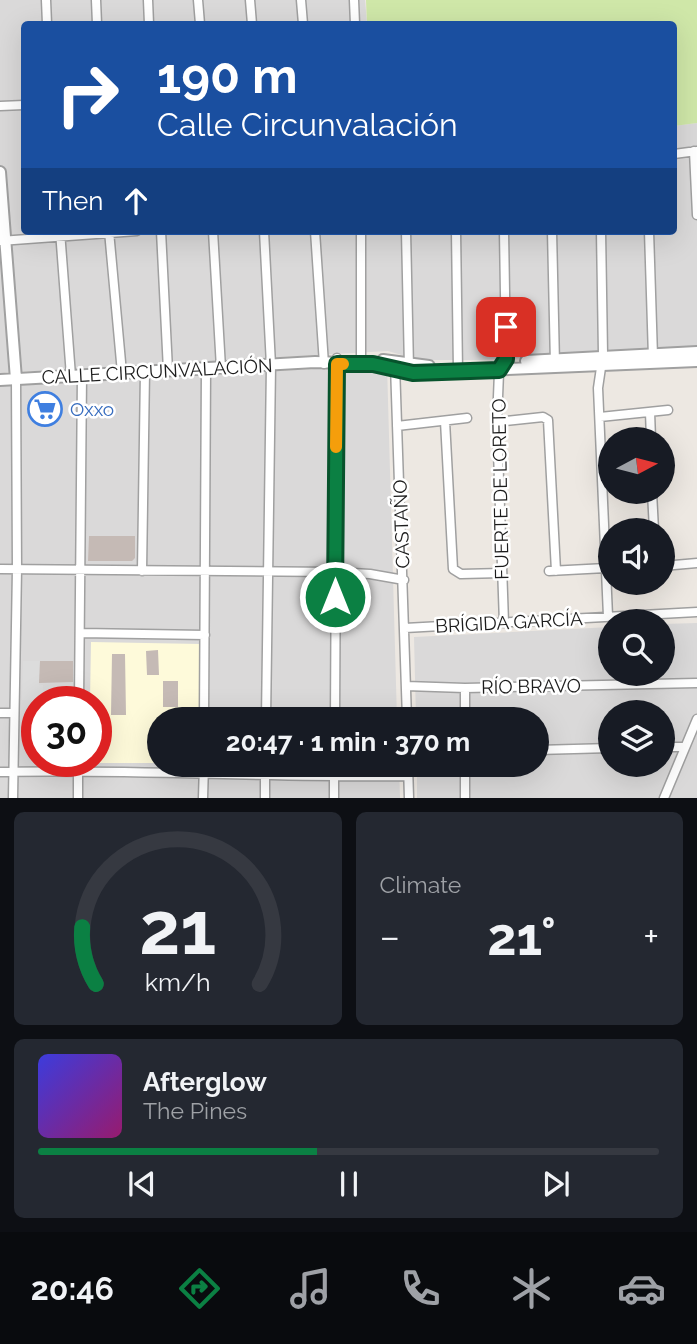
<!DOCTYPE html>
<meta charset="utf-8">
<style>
:root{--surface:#171b24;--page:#242831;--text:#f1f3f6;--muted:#9ea1a6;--line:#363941;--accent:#0b8043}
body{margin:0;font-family:Raleway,sans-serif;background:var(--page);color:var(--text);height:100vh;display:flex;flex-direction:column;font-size:26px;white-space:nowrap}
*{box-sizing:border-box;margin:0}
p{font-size:23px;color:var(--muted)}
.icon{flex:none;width:38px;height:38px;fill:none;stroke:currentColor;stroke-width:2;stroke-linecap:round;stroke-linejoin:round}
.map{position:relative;height:798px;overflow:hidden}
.side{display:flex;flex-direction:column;gap:14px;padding:14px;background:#0d0f14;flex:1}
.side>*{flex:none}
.banner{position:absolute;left:21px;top:21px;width:656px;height:214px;border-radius:7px;box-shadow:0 7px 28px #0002;background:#1a4fa0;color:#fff;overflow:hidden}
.needle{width:46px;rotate:83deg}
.tools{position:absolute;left:598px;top:427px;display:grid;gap:14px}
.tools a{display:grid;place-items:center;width:77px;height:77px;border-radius:50%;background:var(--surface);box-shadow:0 7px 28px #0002;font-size:35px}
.speed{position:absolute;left:21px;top:686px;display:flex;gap:14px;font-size:35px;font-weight:700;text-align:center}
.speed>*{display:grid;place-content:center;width:91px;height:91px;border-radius:50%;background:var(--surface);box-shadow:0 7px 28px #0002;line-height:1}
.speed .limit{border:10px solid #d22;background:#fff;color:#111}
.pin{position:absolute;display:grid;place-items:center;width:60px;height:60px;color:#fff;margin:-30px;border-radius:14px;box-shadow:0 4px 10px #0006}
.me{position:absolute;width:77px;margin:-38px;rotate:0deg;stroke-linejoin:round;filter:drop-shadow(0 0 5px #0008)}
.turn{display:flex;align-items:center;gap:24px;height:147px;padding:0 21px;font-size:32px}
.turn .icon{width:91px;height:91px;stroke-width:2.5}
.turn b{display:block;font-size:49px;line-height:60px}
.then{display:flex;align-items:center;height:66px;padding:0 21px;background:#0003;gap:14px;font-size:26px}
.big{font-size:52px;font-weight:700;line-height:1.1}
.side .card{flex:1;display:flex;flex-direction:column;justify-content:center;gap:10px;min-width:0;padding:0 24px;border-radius:10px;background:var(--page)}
.side .dial{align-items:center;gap:0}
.dial svg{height:182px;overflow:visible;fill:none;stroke:var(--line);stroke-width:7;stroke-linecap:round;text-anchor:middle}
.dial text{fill:var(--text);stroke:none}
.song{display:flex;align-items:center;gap:21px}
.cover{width:84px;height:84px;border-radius:10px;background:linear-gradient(135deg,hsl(240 70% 55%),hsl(320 70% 35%))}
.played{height:7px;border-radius:4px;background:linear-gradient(90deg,var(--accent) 45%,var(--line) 45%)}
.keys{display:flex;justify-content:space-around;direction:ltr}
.heat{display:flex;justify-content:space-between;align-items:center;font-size:38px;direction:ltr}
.side .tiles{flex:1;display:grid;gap:14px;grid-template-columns:1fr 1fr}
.card:last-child{grid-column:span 2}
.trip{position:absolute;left:147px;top:707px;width:402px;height:70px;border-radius:35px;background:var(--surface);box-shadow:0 7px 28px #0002;font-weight:700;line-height:70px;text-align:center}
.tabs{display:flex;height:112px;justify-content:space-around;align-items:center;background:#090b0e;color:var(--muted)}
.tabs .icon{width:49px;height:49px}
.tabs .active{color:var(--accent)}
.tabs b{font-size:32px;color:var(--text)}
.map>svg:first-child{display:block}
</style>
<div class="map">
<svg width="697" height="798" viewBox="0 0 697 798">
<rect width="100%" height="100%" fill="#ede8e2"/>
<path fill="#dad9d9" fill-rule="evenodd" d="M0 0H365L367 24H24V231H674V126L697 123V349L481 360H419L388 351 0 373Z
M387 365 397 719H159V765H399L400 798H0V386ZM37 702H96V761H37Z
M697 623V798H417V765H537V719H416L414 637 611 627V674H663V624ZM611 712H663V765H611Z"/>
<path fill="#fefada" d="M91 642 201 644 200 719H159V763H90L96 761V702H90Z"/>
<path fill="#cfe7a8" d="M366 0H697V123L674 126V24H367Z"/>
<path fill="#dcdcdc" d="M23 661H40L39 685H43V701L22 700Z"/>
<path fill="#c5bab5" d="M89 536H135V558L132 561H88Z
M158 650 159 675H147L146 651Z
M112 654H125L126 715H111Z
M40 661H73V682L39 683Z
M163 681H178V707H163Z"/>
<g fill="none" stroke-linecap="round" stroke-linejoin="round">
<g stroke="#a0a0a0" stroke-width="11">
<path id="minor" d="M46 0 47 24
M96 0 97 24
M148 0 149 24
M198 0 200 24
M250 0 252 24
M301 0 303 24
M354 0 355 24
M0 106 24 105
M694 151 697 215
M674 154 697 151
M60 231 71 376
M109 231 122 373
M161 231 168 370
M213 231 221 368
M264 231 271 365 266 719
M315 231 324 364
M406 231 409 368
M456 231 458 371
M504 231 506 355 499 372 497 422 504 623
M552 231 555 364
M601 231 603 354 598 388 608 616
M649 231 653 357
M0 241 137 231
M361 357V231
M395 365 407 719
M650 412 651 439
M600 417 668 410
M445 421 453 569 461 574 502 573
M497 422 543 417 548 420 556 571
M397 426 467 418
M652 492 654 530
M663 566 697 563
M0 569 335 572 370 574 404 580
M142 571 145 371
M549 571 606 568
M405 628 697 612
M81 633 205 635
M406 686 465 688 697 683
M79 702 82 375
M0 713H14
M204 719 206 369
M335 719 337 358
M465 719V688
M663 747H684
M537 750 611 748
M408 765 409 798
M465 765V798
M0 772C136 769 272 778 408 776
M13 798 17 569 16 379
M78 798V761
M203 798 204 765
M265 798V765
M334 798V765
M664 798 697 719"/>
</g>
<g stroke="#a0a0a0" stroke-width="14">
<path id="tertiary" d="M0 172 16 379
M383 360 429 366
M526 361 697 352
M0 380 315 362 373 364 413 373 697 361"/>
</g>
<use href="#minor" stroke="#fff" stroke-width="8"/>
<use href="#tertiary" stroke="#fff" stroke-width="10"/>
</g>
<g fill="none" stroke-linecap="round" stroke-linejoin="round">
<g stroke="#07532c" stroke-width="18">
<path id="route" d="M335 597 337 364H373L413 373 499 370 506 359V327"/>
</g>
<use href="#route" stroke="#0b8043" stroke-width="12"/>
<path stroke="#f59e0b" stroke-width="12" d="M336 447 337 364H343"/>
</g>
<defs>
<g id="supermarket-ring" transform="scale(1.75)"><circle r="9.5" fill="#fff" stroke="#3f7fe0" stroke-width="1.5"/><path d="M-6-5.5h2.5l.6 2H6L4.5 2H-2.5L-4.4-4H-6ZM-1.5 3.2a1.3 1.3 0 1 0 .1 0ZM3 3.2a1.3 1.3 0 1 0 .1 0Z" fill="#3f7fe0"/></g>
</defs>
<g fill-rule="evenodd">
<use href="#supermarket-ring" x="45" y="409"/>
</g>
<g text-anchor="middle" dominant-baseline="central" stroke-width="5" stroke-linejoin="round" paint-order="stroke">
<g font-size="19" fill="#1c1c1c" stroke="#fff">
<text transform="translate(157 371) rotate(-3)">CALLE CIRCUNVALACIÓN</text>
<text transform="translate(500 489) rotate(-91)">FUERTE DE LORETO</text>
<text transform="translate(401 524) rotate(-92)">CASTAÑO</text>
<text transform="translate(509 622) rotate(-3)">BRÍGIDA GARCÍA</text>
<text transform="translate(531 686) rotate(-1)">RÍO BRAVO</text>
</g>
<g font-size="19" fill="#366cbe" stroke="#fff" text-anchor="start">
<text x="70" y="409">Oxxo</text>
</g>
</g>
</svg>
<div class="tools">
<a><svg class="needle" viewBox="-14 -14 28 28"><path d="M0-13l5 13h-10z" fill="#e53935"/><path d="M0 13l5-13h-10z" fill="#9ea1a6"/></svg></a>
<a><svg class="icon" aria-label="sound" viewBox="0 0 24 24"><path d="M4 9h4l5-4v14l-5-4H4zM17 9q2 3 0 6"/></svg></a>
<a><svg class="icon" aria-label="search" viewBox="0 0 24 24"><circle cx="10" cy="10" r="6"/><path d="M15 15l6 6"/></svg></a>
<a><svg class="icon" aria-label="layers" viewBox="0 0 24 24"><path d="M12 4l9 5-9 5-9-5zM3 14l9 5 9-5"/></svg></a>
</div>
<div class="speed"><div class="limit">30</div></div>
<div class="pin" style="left:506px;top:327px;background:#d93025"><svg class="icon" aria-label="arrive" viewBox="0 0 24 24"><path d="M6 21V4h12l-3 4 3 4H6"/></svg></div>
<svg class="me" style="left:335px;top:597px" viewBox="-20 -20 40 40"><circle r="17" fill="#0b8043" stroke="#fff" stroke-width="3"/><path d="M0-11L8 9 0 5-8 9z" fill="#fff"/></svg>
<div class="trip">20:47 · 1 min · 370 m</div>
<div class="banner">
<div class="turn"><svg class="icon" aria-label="right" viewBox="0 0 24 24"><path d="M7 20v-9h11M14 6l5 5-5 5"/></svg><div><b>190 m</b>Calle Circunvalación</div></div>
<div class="then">Then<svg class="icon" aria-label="ahead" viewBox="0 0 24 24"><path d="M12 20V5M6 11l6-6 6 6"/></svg></div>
</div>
</div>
<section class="side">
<div class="tiles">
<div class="card dial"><svg viewBox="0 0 100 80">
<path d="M14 69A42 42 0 1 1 86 69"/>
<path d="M14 69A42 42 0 0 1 8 44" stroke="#0b8043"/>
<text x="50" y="56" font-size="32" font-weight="700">21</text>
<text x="50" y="72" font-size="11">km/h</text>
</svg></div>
<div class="card"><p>Climate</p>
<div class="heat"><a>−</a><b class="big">21°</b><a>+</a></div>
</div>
<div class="card">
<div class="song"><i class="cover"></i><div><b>Afterglow</b><p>The Pines</p></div></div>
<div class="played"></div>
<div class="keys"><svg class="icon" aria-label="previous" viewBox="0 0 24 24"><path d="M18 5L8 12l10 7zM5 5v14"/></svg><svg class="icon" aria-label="pause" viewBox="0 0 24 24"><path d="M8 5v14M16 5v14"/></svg><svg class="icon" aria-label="next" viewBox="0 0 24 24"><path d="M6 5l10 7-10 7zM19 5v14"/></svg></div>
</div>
</div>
</section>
<nav class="tabs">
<b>20:46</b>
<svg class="icon active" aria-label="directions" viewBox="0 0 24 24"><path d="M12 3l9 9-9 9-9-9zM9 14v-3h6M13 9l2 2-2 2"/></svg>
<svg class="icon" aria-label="music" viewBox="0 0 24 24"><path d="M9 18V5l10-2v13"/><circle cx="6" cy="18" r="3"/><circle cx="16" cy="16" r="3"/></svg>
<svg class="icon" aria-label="phone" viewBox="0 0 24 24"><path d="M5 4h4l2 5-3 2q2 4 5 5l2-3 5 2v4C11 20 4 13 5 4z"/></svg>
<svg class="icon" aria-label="climate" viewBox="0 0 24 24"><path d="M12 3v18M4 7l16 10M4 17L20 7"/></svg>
<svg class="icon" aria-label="car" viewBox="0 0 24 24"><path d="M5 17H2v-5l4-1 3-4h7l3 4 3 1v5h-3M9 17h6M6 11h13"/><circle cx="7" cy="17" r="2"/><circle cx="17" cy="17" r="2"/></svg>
</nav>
